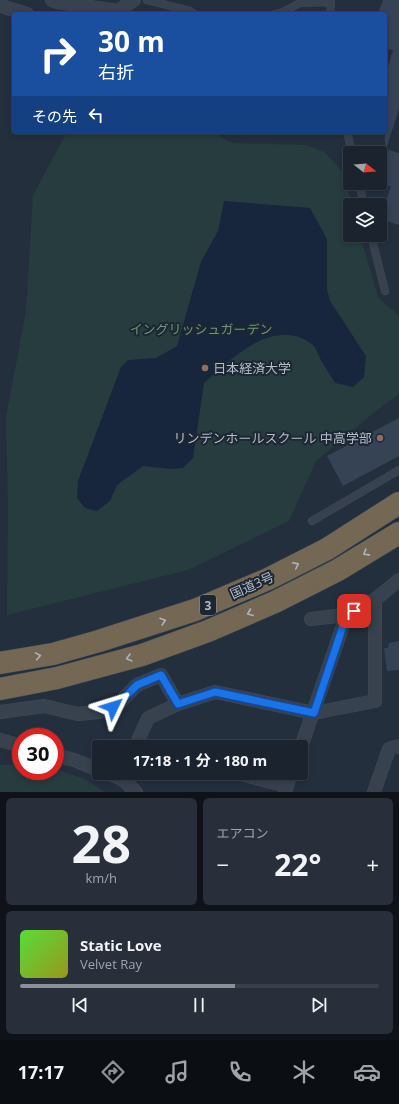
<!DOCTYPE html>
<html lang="ja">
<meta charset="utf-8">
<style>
:root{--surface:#1b232e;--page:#282f3a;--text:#f1f3f6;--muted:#a0a4aa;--line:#39404a;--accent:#8c9099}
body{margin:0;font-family:"Open Sans","Noto Sans JP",sans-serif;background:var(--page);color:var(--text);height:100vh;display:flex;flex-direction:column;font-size:15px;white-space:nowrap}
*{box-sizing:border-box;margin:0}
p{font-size:13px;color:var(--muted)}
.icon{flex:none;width:22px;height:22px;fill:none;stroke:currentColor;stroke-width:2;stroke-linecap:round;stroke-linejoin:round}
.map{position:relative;height:792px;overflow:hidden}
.drawer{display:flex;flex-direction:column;gap:6px;padding:6px;background:#0f1319;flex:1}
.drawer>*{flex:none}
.banner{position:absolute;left:12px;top:12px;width:375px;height:122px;border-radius:4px;box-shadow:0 2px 6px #0003,0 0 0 1px var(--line);background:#1a4fa0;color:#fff;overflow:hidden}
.needle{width:26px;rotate:107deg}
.fabs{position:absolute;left:343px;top:146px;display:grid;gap:8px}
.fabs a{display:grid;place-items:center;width:44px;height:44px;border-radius:4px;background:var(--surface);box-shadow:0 2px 6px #0003,0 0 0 1px var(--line);font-size:20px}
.speed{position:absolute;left:12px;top:728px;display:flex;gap:8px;font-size:20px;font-weight:700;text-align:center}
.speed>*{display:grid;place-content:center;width:52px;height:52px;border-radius:50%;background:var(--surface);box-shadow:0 2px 6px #0003,0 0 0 1px var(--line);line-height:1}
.speed .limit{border:6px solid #d22;background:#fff;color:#111}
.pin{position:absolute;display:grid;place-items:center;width:34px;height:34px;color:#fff;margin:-17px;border-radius:8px;box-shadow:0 2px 6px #0006}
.me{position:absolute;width:44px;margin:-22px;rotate:49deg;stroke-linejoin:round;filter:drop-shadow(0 0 3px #0008)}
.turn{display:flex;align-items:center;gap:14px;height:84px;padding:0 20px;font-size:18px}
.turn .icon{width:52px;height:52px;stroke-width:2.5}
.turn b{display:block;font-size:28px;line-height:34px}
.then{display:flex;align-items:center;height:38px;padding:0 20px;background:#0003;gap:8px;font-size:15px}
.big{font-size:30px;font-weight:700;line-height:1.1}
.drawer .card{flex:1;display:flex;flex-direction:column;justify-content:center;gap:6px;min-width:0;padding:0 14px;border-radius:6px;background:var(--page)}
.drawer .dial{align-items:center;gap:0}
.dial b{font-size:52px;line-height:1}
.song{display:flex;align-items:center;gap:12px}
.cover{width:48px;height:48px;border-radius:6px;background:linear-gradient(135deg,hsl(110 70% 55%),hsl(60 70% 35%))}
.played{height:4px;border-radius:2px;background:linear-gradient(90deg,var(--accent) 60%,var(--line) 60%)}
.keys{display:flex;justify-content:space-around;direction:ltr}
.heat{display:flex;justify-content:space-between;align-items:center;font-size:22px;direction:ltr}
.drawer .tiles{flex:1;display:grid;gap:6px;grid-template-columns:1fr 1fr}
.card:last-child{grid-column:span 2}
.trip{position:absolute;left:92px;top:740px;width:216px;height:40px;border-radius:4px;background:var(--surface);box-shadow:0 2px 6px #0003,0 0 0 1px var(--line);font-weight:700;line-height:40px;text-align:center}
.menu{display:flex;height:64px;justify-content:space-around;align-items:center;background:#0b0e12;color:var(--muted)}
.menu .icon{width:28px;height:28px}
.menu .on{color:var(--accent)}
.menu b{font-size:18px;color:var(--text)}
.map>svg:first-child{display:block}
</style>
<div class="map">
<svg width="399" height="792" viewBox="0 0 399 792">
<rect width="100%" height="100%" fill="#242f3e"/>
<path fill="#263c3f" d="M67 132H213L231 143 306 145 324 152 343 172 352 205H350V235H360L378 297 399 316V394L376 411 316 461 289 521 188 570 7 615 8 505 6 417 26 311 33 195Z
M0 765H21V771L58 770 87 780 104 792H0Z"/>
<path fill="#17263c" d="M224 201 310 208 327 239V289L330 301 366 356 364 377 353 387 335 383C331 376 326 369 322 362 319 357 317 349 313 345 275 315 232 358 204 383L193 458 183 468 171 469 143 466 117 485 110 501 97 511 85 508 77 498 78 481 121 367 128 360 156 358 177 346 201 262 218 231Z"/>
<path fill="#364354" d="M383 0H399V109L387 146 385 145V77L393 50 385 48V14H378Z
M389 150 399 153V225L380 219 391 186 380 183V177Z
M399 418V456L343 486 327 456Z
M399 641V670L387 671 384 648H388L389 643Z"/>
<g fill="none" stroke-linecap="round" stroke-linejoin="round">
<g stroke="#414a57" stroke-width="8">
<path id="lane" d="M147 0 190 11 194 14
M275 14 281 13 300 3 331 2 330 14
M347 132 352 153
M359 183 364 205
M371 235 385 291
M312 521 399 470"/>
</g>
<g stroke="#414a57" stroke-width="14">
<path id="street" d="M52 0 57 2 118 11 134 0
M0 4 4 7 27 14
M311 619C323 617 336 617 348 614 367 608 383 593 399 580
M0 712 44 706 78 714 98 712 113 707 119 703 137 685 161 675 178 704
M0 740 21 746
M135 747 148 718 178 704 215 692 314 713 375 701V599
M301 747 347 614
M55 755 74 760 99 770
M106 773 122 779 136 792
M237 773 287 786
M285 792 291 773
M374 792 389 749 399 746"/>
</g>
<g stroke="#434c59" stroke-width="23">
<path id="highway" d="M0 663 53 654 99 641 195 610 268 579 327 549 399 503
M0 689 57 678 142 655 208 631 275 602 338 570 399 533"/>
</g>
<use href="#lane" stroke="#38414e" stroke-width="7"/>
<use href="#street" stroke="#38414e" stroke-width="13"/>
<use href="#highway" stroke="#746855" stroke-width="22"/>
</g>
<defs><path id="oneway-chevron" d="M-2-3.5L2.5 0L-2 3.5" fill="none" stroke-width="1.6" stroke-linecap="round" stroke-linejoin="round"/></defs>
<g stroke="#aeb4bd">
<use href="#oneway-chevron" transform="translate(366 553) rotate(148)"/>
<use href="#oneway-chevron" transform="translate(296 565) rotate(-26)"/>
<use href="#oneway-chevron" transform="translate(250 613) rotate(157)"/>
<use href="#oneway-chevron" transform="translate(163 621) rotate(-18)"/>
<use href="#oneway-chevron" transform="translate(38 656) rotate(-10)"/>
<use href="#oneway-chevron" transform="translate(129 658) rotate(165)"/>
</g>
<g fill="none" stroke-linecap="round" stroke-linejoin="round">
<g stroke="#114b97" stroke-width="10">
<path id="route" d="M113 707 119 703 137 685 161 675 178 704 215 692 314 713 347 614 354 611"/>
</g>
<use href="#route" stroke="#1a73e8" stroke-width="7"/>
</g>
<g fill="#8d6e63" stroke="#1d2633" stroke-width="1.5">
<circle cx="205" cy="368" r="4"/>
<circle cx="380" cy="438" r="4"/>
</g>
<g text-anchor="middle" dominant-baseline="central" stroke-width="4" stroke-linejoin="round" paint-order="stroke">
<rect fill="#1d2633" stroke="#878f9c" stroke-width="1" x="200" y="595" width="16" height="20" rx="3"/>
<g font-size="12" font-weight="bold" fill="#b4bcc9">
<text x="208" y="605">3</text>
</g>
<g font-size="13" fill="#6b9a76" stroke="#1d2633">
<text x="201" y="329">イングリッシュガーデン</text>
</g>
<g font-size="13" fill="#b4bcc9" stroke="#1d2633" text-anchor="start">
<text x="213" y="368">日本経済大学</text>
<text x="372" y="438" text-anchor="end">リンデンホールスクール 中高学部</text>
</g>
<g font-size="13" fill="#b4bcc9" stroke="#1d2633">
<text transform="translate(252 585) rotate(-24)">国道3号</text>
</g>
</g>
</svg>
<div class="fabs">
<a><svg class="needle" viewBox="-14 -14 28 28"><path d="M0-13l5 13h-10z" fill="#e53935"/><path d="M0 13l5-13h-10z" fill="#a0a4aa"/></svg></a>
<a><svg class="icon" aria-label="layers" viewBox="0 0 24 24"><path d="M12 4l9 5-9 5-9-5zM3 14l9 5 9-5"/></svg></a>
</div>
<div class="speed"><div class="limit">30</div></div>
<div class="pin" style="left:354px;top:611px;background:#d93025"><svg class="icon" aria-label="arrive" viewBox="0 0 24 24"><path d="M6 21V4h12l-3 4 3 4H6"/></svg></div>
<svg class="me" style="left:113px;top:707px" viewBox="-20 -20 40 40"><path d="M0-17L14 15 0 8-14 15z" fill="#1a73e8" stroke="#fff" stroke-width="4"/></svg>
<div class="trip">17:18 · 1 分 · 180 m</div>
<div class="banner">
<div class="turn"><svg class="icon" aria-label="right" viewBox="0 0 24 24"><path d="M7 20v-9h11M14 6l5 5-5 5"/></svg><div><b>30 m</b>右折</div></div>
<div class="then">その先<svg class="icon" aria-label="left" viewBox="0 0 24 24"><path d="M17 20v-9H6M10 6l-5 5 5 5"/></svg></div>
</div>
</div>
<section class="drawer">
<div class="tiles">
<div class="card dial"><b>28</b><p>km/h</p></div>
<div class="card"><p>エアコン</p>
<div class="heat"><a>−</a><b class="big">22°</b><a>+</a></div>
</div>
<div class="card">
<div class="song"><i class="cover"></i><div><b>Static Love</b><p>Velvet Ray</p></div></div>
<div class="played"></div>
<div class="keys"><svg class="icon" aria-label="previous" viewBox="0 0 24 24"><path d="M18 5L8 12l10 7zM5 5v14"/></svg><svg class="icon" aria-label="pause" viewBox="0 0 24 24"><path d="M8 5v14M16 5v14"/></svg><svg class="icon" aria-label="next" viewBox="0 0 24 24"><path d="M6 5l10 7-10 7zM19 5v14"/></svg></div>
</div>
</div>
</section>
<nav class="menu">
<b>17:17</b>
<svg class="icon on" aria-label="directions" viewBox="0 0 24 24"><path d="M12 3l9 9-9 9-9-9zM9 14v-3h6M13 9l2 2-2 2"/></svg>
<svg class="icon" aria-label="music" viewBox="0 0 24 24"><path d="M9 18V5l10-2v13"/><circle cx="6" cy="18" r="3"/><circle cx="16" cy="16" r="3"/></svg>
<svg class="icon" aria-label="phone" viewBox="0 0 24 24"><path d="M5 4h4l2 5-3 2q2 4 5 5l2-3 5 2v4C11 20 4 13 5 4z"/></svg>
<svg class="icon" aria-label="climate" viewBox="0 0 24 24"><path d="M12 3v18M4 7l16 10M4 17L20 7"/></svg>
<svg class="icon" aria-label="car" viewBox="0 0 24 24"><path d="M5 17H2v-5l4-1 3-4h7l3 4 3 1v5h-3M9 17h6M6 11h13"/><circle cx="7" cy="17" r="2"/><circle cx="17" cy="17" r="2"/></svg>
</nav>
